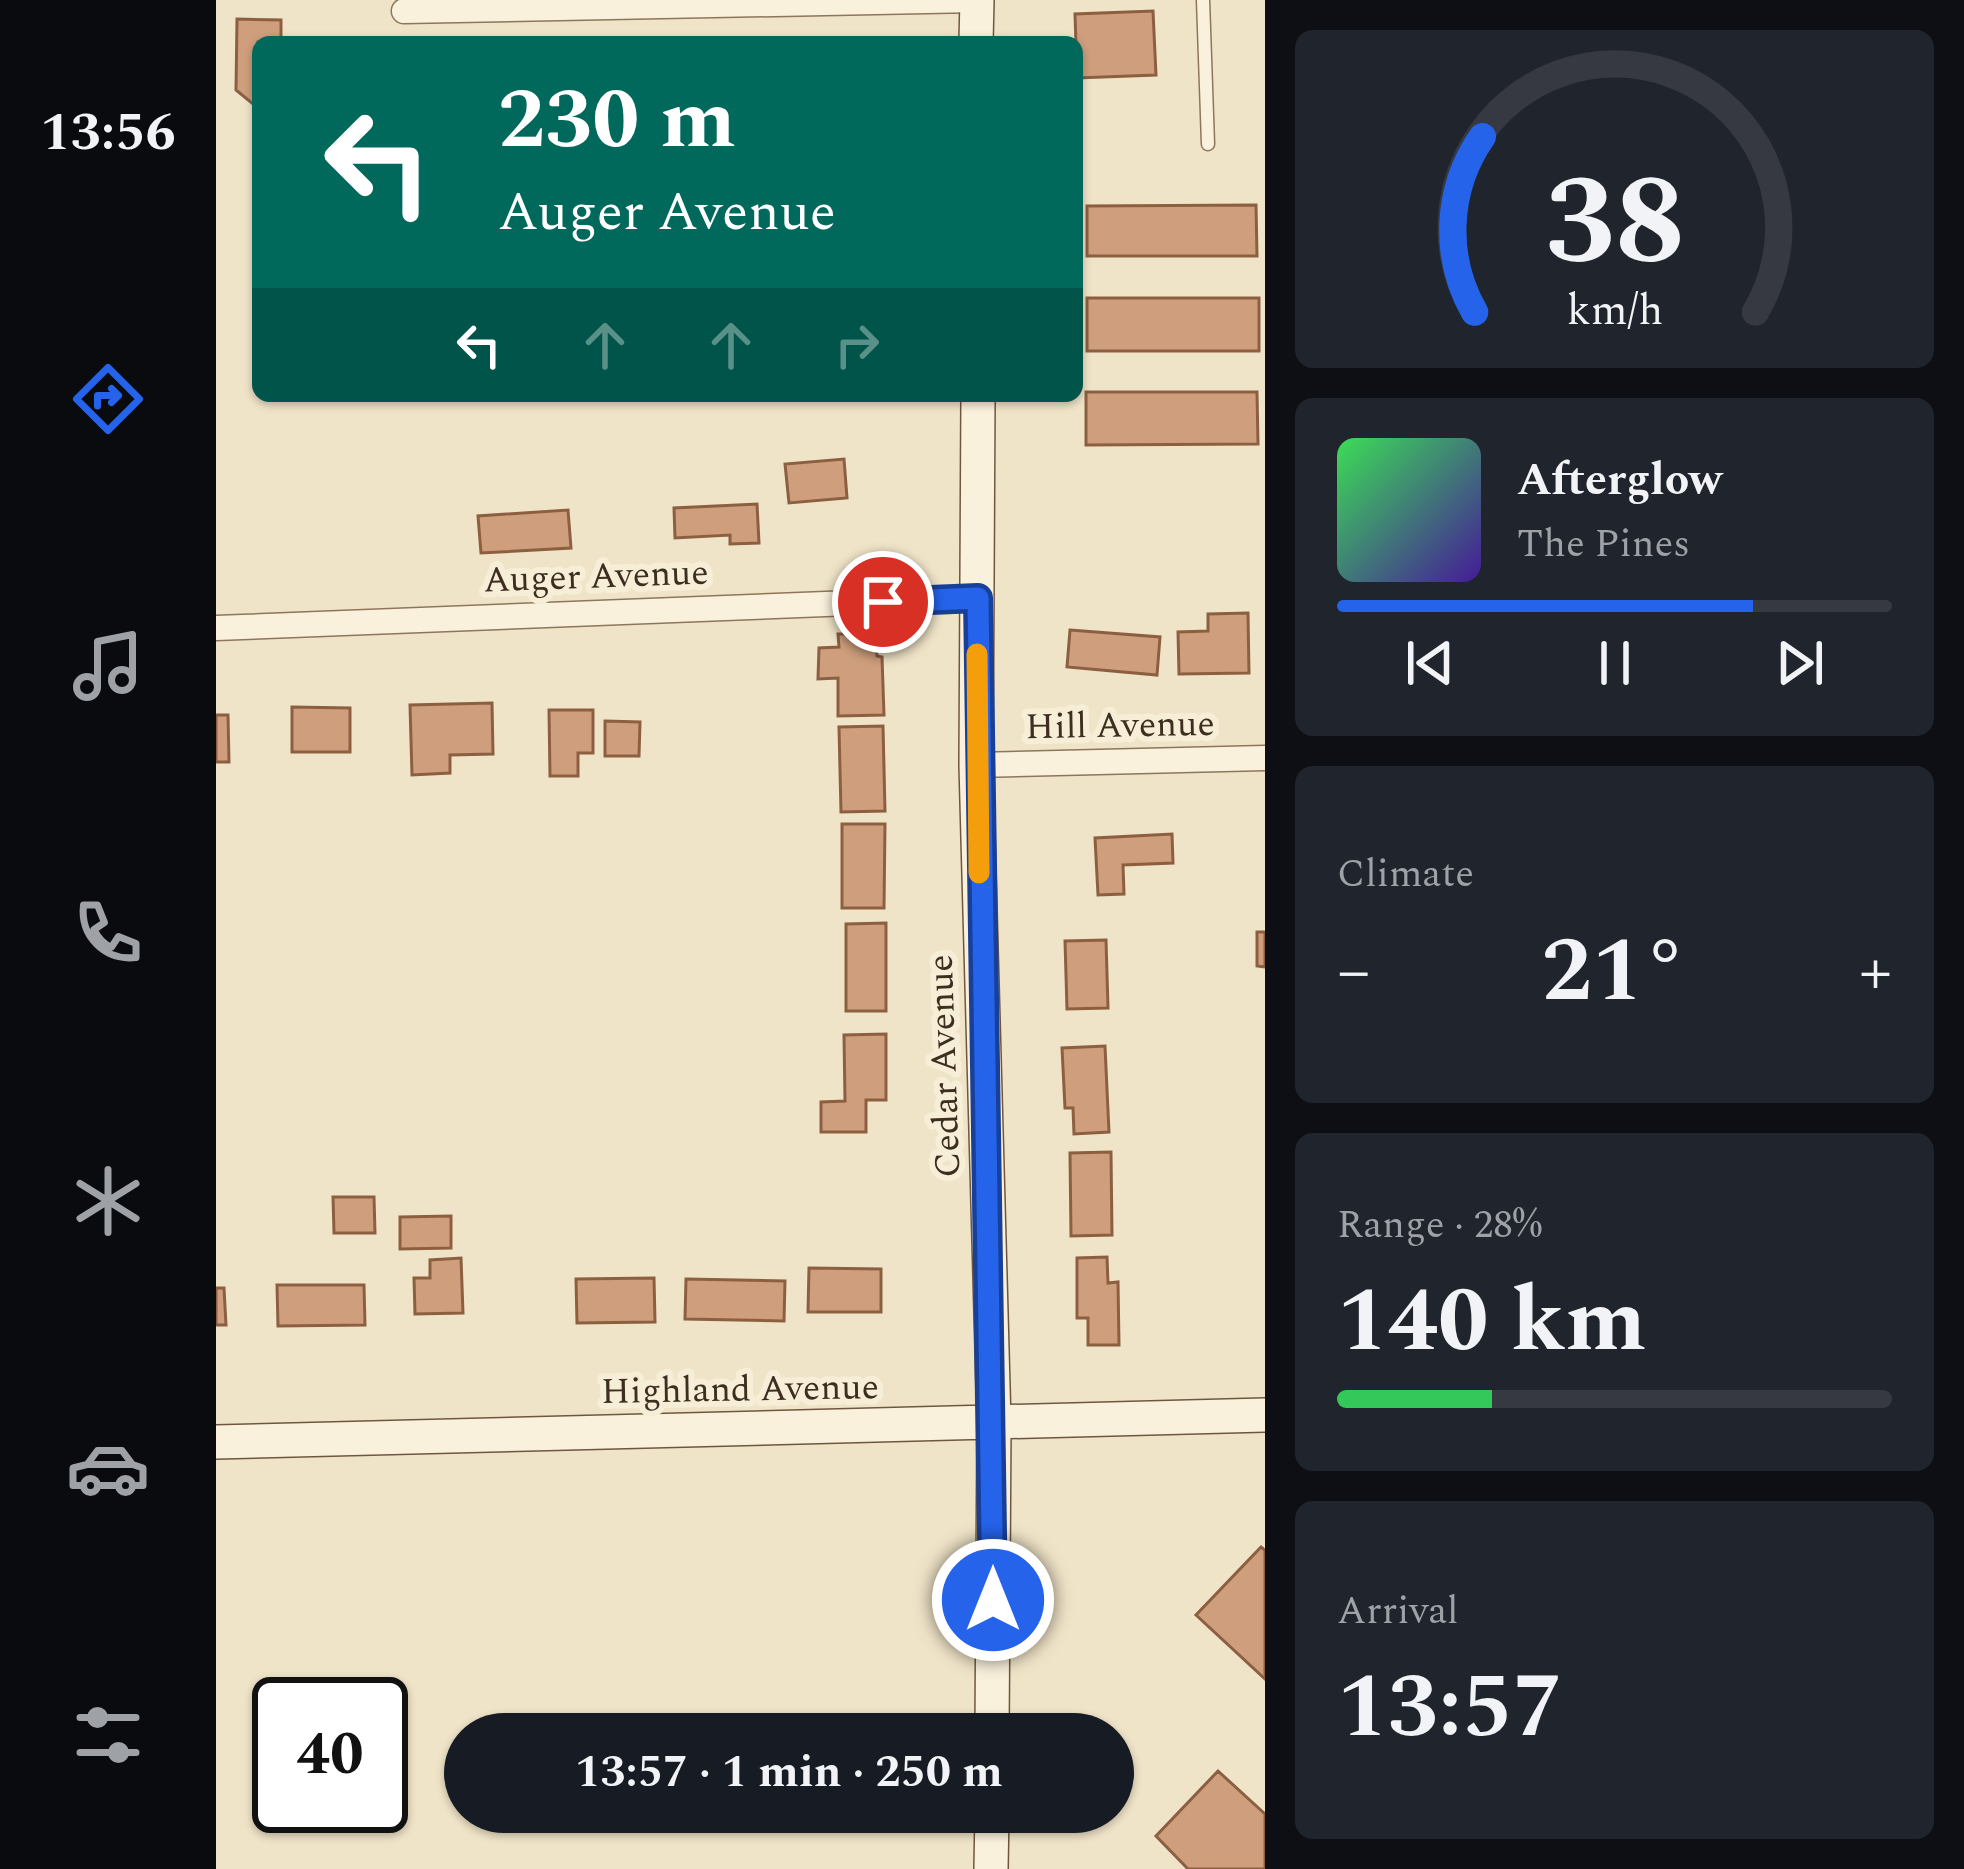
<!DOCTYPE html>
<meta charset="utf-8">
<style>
:root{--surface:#171b24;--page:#20242c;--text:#f1f3f6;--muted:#9ea1a6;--line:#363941;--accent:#2563eb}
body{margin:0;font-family:Spectral,serif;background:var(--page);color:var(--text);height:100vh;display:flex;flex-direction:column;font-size:45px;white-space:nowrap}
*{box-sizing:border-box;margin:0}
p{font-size:39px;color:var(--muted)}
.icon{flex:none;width:66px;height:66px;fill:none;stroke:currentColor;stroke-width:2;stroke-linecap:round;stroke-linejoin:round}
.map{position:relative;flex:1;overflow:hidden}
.panel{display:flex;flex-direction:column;gap:30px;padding:30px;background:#0d0f14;width:699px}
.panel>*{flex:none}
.guide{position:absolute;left:36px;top:36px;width:831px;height:366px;border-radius:18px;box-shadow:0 3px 9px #0004;background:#00695c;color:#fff;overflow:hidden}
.speed{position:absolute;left:36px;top:1677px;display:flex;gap:24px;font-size:60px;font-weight:700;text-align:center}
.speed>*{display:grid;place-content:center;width:156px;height:156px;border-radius:50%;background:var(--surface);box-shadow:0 3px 9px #0004;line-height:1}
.speed .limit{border:6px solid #111;border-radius:18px;background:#fff;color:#111}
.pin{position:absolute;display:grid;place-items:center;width:102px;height:102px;color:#fff;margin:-51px;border:6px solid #fff;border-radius:50%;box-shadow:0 3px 12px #0007}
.me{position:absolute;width:132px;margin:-66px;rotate:0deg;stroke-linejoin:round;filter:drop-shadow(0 0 9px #0008)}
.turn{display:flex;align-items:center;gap:42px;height:252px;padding:0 48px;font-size:54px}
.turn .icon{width:156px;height:156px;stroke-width:2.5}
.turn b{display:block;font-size:84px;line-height:102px}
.lanes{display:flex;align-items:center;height:114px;padding:0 48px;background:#0003;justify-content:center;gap:60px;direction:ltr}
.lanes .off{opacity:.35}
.big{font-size:90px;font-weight:700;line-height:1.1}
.panel .card{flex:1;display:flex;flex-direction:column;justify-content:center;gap:18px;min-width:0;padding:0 42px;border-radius:18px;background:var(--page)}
.panel .dial{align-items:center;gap:0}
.dial svg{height:312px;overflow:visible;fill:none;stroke:var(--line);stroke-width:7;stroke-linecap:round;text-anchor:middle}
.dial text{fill:var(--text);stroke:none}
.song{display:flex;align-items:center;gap:36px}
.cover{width:144px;height:144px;border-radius:18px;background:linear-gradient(135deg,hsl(130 70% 55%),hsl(260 70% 35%))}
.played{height:12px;border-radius:6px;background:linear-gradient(90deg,var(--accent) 75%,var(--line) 75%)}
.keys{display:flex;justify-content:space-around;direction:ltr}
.heat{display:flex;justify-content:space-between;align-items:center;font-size:66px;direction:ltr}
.charge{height:18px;border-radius:9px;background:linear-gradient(90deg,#34c759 28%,var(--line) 0)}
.trip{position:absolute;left:228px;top:1713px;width:690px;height:120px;border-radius:60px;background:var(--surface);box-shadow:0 3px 9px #0004;font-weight:700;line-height:120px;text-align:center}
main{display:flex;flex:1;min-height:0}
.tabs{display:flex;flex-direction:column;width:216px;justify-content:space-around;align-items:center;background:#090b0e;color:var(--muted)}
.tabs .icon{width:84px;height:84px}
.tabs .current{color:var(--accent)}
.tabs b{font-size:54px;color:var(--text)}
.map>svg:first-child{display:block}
</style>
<main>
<nav class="tabs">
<b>13:56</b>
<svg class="icon current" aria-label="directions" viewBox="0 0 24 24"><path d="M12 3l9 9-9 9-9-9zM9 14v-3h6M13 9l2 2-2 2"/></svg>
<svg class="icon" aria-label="music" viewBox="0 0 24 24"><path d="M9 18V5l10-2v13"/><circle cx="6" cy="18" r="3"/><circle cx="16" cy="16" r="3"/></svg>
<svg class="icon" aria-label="phone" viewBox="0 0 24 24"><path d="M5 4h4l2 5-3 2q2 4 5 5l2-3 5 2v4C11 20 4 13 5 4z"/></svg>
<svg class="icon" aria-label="climate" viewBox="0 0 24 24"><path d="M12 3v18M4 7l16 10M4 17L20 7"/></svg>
<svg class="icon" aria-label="car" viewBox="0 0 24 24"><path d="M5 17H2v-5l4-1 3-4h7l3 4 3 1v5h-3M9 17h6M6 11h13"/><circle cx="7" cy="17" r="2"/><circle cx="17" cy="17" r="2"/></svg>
<svg class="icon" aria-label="filters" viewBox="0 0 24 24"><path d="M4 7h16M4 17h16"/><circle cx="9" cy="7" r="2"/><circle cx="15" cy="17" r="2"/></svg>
</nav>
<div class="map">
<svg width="1049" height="1869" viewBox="0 0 1049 1869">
<rect width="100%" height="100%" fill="#f0e4c8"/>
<path fill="#cf9f7d" stroke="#8d5f41" stroke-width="3" d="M937 11 940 75 861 78 859 14Z
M21 19 65 20V42H42V108L20 90Z
M1040 205 1041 256H871V206Z
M871 298H1043V351H871Z
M870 392H1041L1042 444 870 445Z
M628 459 631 498 573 503 569 464Z
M541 504 543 543 514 544V535L459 538 458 508Z
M352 510 355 548 265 553 262 516Z
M1032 613 1033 673 963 674 962 632 992 631V614Z
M854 630 944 637 941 675 851 667Z
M622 634H659L661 656 666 657 668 715 622 716V678L602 679 603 648 623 647Z
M276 703 277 754 234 755V773L196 775 194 705Z
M76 707 134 708V752H76Z
M333 710H377V753H362V776H334Z
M0 715H12L13 762H0Z
M389 721 424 722 423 756H389Z
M667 726 669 811 625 812 623 727Z
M626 824H669L668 908H626Z
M956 834 957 863 907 865 908 894 882 895 879 838Z
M670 923V1011H630V924Z
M1041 932H1049V967L1041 966Z
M890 940 892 1008 851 1009 849 941Z
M670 1034V1100H650V1132H605V1102L629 1101 628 1035Z
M889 1046 893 1132 858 1134 857 1108H849L846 1048Z
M895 1152 896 1235 855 1236 854 1153Z
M117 1197H158L159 1233H118Z
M235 1216V1248L184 1249V1217Z
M891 1257 892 1283 902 1282 903 1345H872V1318H861V1258Z
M245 1258 247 1313 199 1314 198 1278H214V1260Z
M593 1268 665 1269V1312H592Z
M438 1278 439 1322 361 1323 360 1279Z
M470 1279 569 1281 568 1321 469 1319Z
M61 1285H148L149 1325 62 1326Z
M0 1288H8L10 1325H0Z
M1045 1547 1049 1550V1679L980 1615Z
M1002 1771 1049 1814V1869H972L940 1836Z"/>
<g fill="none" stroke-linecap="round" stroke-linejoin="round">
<g stroke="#8d765c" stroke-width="15">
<path id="lane" d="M987 0 992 144"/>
</g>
<g stroke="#8d765c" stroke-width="27">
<path id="street" d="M188 11 761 0
M0 628 762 598
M760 765 1049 758"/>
</g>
<g stroke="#6f573f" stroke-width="36">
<path id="secondary" d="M760 42 761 0
M762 396 760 765 778 1423 776 1734
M0 1442 1049 1415
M775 1869 776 1812"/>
</g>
<use href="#lane" stroke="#faf1dc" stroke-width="12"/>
<use href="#street" stroke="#faf1dc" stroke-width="24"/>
<use href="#secondary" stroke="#faf1dc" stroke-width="33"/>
</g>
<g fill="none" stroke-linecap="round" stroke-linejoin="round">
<g stroke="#184099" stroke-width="30">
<path id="route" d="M667 602 762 598 777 1600"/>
</g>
<use href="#route" stroke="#2563eb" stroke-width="21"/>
<path stroke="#f59e0b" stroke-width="21" d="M761 654 763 873"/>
</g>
<g text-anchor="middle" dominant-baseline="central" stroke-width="12" stroke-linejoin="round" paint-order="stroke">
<g font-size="36" fill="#3d2e20" stroke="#f7eed8">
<text transform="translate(380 577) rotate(-2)">Auger Avenue</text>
<text transform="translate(904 726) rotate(-1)">Hill Avenue</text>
<text transform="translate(729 1066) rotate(-92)">Cedar Avenue</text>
<text transform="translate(524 1390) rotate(-1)">Highland Avenue</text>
</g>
</g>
</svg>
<div class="speed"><div class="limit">40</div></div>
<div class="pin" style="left:667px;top:602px;background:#d93025"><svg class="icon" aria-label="arrive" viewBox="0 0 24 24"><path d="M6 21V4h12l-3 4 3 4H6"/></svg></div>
<svg class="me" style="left:777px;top:1600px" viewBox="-20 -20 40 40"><circle r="17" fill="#2563eb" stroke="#fff" stroke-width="3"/><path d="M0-11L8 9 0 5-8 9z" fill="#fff"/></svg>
<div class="trip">13:57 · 1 min · 250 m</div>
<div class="guide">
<div class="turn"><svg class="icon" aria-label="left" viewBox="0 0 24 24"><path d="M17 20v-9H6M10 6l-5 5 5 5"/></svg><div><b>230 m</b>Auger Avenue</div></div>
<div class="lanes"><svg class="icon" aria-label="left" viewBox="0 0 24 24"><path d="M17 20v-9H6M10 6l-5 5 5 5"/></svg><svg class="icon off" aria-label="ahead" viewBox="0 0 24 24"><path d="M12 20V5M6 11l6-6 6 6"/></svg><svg class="icon off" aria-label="ahead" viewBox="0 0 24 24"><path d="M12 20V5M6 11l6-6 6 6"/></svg><svg class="icon off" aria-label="right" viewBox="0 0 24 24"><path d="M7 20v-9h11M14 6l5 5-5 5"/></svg></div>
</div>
</div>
<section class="panel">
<div class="card dial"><svg viewBox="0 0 100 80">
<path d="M14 69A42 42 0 1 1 86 69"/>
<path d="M14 69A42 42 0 0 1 16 24" stroke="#2563eb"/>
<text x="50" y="56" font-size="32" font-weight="700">38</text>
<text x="50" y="72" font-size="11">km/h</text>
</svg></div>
<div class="card">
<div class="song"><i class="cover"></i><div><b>Afterglow</b><p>The Pines</p></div></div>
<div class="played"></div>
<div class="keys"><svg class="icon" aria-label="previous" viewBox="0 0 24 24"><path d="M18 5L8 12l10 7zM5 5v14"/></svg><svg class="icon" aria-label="pause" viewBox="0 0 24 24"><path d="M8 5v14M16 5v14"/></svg><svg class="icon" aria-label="next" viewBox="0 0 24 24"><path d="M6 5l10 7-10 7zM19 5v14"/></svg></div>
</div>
<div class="card"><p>Climate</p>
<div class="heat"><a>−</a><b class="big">21°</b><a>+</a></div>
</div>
<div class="card"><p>Range · 28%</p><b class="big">140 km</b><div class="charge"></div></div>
<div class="card"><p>Arrival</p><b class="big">13:57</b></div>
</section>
</main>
